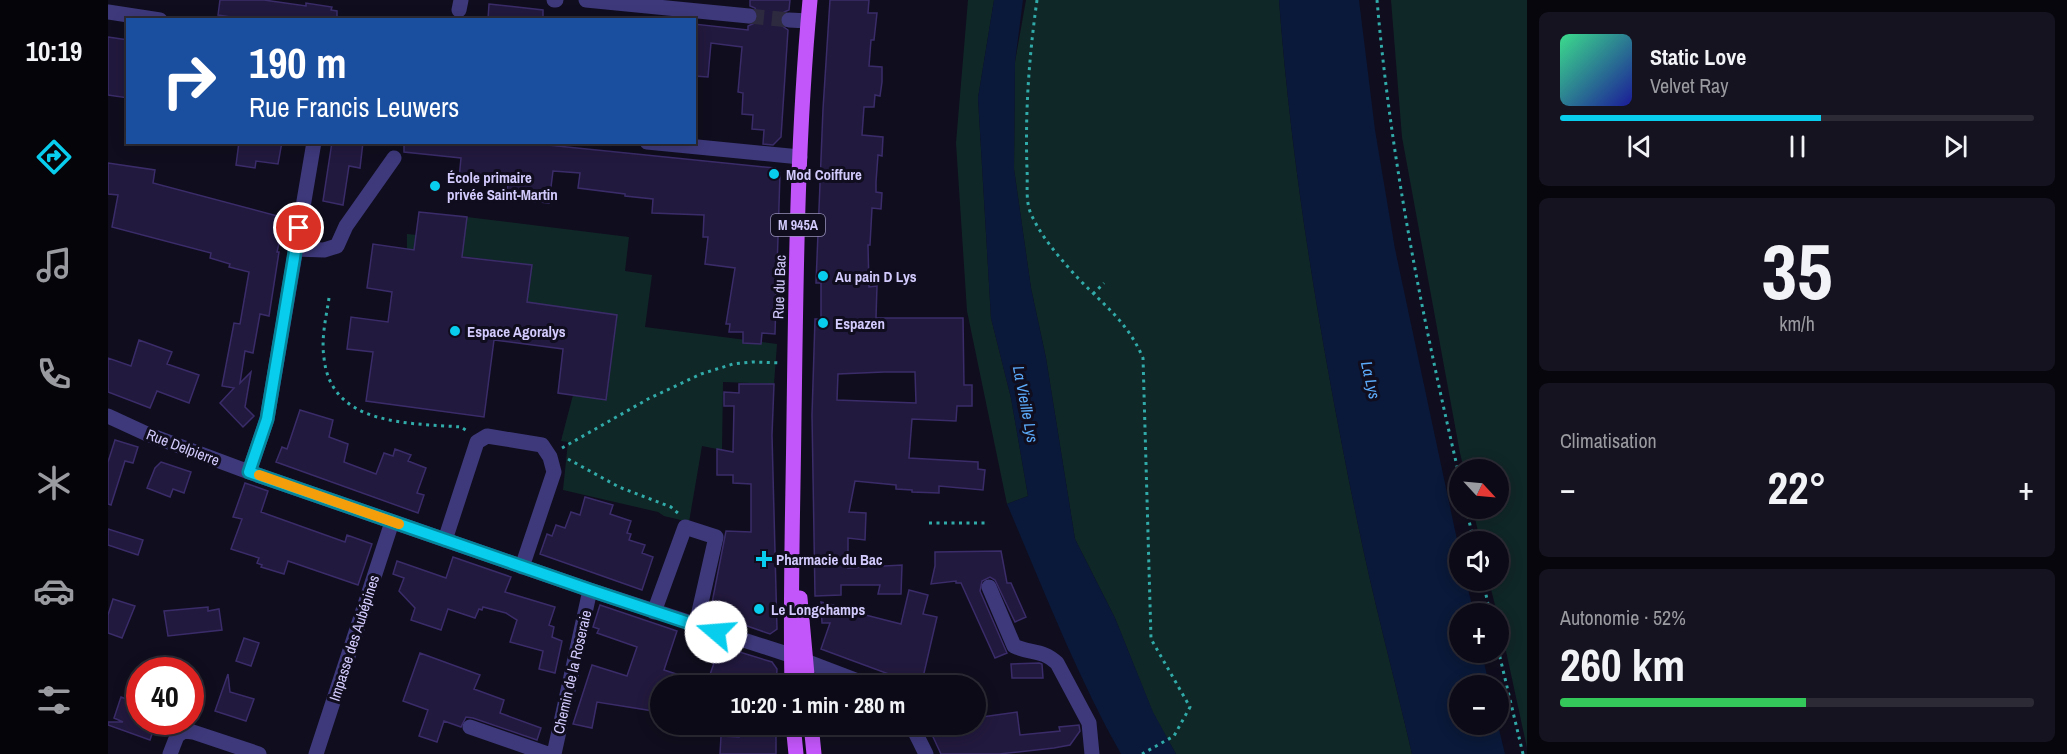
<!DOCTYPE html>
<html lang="fr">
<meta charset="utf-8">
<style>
:root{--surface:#0c0a16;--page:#15131f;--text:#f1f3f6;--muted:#9a9aa1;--line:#2c2b35;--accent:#08cded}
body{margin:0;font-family:"Archivo Narrow",sans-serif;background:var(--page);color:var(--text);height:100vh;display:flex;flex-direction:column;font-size:22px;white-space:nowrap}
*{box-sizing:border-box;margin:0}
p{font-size:20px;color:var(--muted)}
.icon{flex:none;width:33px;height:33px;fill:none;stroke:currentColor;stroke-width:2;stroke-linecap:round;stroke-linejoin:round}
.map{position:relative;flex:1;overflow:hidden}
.sheet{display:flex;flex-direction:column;gap:12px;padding:12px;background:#07060c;width:540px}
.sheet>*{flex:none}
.guide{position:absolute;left:18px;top:18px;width:570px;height:126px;border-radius:0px;box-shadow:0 3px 15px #0003,0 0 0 2px var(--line);background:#1a4fa0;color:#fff;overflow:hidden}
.needle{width:39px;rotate:116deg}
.buttons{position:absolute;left:1341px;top:459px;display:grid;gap:12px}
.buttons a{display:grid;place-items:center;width:60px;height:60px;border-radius:50%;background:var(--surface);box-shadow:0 3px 15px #0003,0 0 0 2px var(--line);font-size:30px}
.speed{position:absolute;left:18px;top:657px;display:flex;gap:12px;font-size:30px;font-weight:700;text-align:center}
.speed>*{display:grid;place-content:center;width:78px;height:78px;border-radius:50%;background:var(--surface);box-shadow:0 3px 15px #0003,0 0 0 2px var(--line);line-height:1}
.speed .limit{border:9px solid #d22;background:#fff;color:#111}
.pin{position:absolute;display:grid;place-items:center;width:51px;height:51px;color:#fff;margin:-26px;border:3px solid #fff;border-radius:50%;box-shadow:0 2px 6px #0007}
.me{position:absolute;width:66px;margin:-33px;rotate:288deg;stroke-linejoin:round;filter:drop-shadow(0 0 4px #0008)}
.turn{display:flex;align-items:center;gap:21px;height:126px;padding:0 24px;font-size:27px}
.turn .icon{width:78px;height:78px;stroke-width:2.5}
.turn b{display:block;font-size:42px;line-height:51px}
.big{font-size:45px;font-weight:700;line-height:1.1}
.sheet .card{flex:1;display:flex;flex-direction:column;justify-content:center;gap:9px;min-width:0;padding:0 21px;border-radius:9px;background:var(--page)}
.sheet .dial{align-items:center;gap:0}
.dial b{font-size:78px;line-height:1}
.song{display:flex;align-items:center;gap:18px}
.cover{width:72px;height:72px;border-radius:9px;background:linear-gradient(135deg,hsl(150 70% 55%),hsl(240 70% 35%))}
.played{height:6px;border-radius:3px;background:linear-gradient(90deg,var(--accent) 55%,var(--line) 55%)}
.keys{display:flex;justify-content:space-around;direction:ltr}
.heat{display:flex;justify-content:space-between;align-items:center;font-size:33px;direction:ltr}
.charge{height:9px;border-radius:4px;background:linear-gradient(90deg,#34c759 52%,var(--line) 0)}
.trip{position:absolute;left:542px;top:675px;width:336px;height:60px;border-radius:30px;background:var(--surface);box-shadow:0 3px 15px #0003,0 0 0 2px var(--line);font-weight:700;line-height:60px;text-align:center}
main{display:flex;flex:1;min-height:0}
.tab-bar{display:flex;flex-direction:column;width:108px;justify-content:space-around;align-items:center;background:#050409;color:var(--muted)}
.tab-bar .icon{width:42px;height:42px}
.tab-bar .on{color:var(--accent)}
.tab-bar b{font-size:27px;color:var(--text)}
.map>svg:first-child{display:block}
</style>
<main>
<nav class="tab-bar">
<b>10:19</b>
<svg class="icon on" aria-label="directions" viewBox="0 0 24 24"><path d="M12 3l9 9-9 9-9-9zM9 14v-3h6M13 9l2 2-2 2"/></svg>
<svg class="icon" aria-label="music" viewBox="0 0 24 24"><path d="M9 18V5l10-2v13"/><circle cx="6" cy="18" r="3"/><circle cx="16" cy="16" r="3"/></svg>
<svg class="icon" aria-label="phone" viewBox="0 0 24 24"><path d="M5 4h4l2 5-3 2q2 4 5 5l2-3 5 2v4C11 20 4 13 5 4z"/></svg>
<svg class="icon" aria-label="climate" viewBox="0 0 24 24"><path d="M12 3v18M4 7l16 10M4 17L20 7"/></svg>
<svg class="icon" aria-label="car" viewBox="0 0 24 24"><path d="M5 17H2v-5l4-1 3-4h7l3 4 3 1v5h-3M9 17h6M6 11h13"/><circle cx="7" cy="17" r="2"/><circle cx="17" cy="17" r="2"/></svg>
<svg class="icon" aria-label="filters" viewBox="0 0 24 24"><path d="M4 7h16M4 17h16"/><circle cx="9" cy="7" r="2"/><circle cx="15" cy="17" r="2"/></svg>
</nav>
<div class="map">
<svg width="1419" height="754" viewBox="0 0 1419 754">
<rect width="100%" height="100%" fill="#100d1e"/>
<path fill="#102727" d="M860 0H886L870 98 883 318 903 398 920 496 899 504 859 311 848 143Z
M918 0H1171C1184 175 1214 349 1249 520 1265 599 1286 676 1304 754H1068L1045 713 1007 618 967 539 938 358 923 288 906 169 907 62Z
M1283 0H1419V748L1390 614 1389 613 1381 581 1390 580V542L1372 541 1365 509 1390 508V470L1356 469 1352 453 1294 137Z
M359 217 521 237 517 271 544 275 537 327 669 344 666 384 615 382 614 450 594 446 581 522 556 516 550 512 455 490 460 442 453 441 465 395 498 399 509 315 419 302 424 265 299 249V234L356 240Z"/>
<path fill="#0a1939" d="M886 0H915L907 62 906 169 923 288 938 358 967 539 1007 618 1045 712 1068 754H1013C968 674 935 588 899 504L920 496 903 398 883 318 870 98Z
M1171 0H1251L1267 130 1287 249 1351 549 1352 580 1358 581 1366 613 1352 614V652L1374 653 1381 685 1352 686V724L1390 725 1397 754H1304C1286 676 1265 599 1249 520 1214 349 1184 175 1171 0Z"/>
<path fill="#22193e" stroke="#3a2c69" stroke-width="1.5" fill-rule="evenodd" d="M112 0H156L198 6V3L224 7 223 10 229 11V20H142L110 15Z
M642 0H682L681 10 676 12 671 19 673 25 680 30 673 137 665 145 655 144 656 130 644 129 645 115 634 114 635 93 630 92 634 47 603 43 600 77 586 76V24L640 30V26L649 22 651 16 647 8 642 6Z
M722 0H761L760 13H769L766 40H763L761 66 774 67V82L772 96 767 95 766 107H756L754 135 775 137 774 156 770 155 768 182V192L774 193 773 209 764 208 762 245H760L761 287 769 286 768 318H855L856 385H864V406H849L848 421 804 419 801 458 870 462V469L877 470 875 490 831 486V493L804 492V490L788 489V485L747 481 741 512 758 513 757 540 740 538V568L794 565 793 594H770L772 585H733V595L707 596 704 415 707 319H713V283H708L715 109ZM776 372H807L808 403 729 400 730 374Z
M381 4 435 10V20L380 19Z
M0 37 20 40V98L0 95Z
M131 142H174L170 164 148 161 147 168 128 165Z
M224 142H255L252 168 241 166 235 205 215 201Z
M296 142H410L667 168 672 173 667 334 654 333 653 344 635 343V332H621L622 324H618L627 268 597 264 600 237H595L596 215 544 213 545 199 517 196V194L470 188 472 173 445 171 441 203 398 199 400 184 351 179 353 158 296 152Z
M0 163 47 170 45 183 177 218 169 252H171L161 316 152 314 145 353 137 351 132 383 143 372 137 407 146 416 135 427 112 403 126 388 114 386 126 323 132 324 141 272 121 267 122 264 102 258 103 253 4 227 10 195 0 194Z
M311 212 359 217 354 257 424 265 419 302 509 315 498 400 450 393 455 349 386 340 376 417 258 401 265 352 239 349 243 317 280 322 284 292 259 288 265 244 306 250Z
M31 340 64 352 59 364 91 375 81 403 49 391 42 408 0 392V358L23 366Z
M631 384H666L664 435 669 629 662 634 602 613 618 531 643 532V484L625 483V475H609V449L625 452 626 406H616V392L631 393Z
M192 410 225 420 221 437 240 444 236 462 268 474 276 453 285 456 287 449 303 455 300 461 318 468 309 493 316 495 310 513 168 462 174 447 179 449Z
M7 440 30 447 25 463 17 461 3 505 0 504V462Z
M53 462 83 472 76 493 65 489 62 497 39 488 47 468Z
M137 483 160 491 153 512 237 542 239 535 264 544 250 585 180 561 176 574 153 567 154 565 149 563 151 558 123 549 134 519 125 517Z
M477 497 505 505 502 514 523 521 519 533 523 534 521 540 537 545 534 553 545 557 534 590 432 554 439 534 444 536 448 525 457 528 463 512 472 515Z
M0 529 35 540 30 555 0 545Z
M893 551 899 583H903L918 617 907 622 887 580 882 577 874 581 872 591 899 653 887 658 853 583H848V581L823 584 827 566V552Z
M345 557 403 577 397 592 447 607 441 625 446 627 444 637 454 641 447 673 431 669 435 651 402 642 409 620 398 613 375 607 374 610 371 609 367 618 340 609 333 630 303 620 307 608 291 591 296 578 285 574 289 561 338 578Z
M801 590 820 595 815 614 829 617 813 686 713 649 722 623H714L713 602 734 607V609L793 624Z
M5 599 27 606 14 638 0 633V615Z
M492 605 569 631 556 670 596 683 595 686H552V712L489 702 484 728 465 724 484 665 519 676 529 647 489 633 491 629 485 627Z
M100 607V611L111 609 114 630 60 636 56 611Z
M136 638 151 643 143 666 128 661Z
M612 646 664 662 669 669 668 686H598Z
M312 653 372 675 366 689 396 700 392 713 433 728 429 740 365 718 358 717 353 727 336 721 329 742 311 736 320 710 295 701Z
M931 663 934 664 935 678H904L903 664Z
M120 674 122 692 146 699 138 721 107 711Z
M13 697 32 704V722H48L42 740 0 725V722H15L6 718Z
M909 712 912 735 952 731 951 727 971 725 972 731 962 745 946 748 891 754H833L819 724H867V718Z
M631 724H668V754H612L613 736 631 737Z"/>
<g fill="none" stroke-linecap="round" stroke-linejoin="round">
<path stroke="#2d2a3f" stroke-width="15" stroke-dasharray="15 8" stroke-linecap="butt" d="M641 16 681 20"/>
<path stroke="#31aba9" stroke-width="3" stroke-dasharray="3 4.5" stroke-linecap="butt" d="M929 0C921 57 917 112 919 169 920 184 917 200 923 214 932 234 946 251 960 267 988 300 1017 316 1035 358L1043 639 1082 707 1066 736 1034 754
M1269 0C1283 162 1315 321 1352 479
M985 294 996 283
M221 298C218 318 213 338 216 358 223 426 301 423 353 427L359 431
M454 448 540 399 593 374 625 364 644 362 673 363
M460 459 511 487 563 507 571 514
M1358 508 1366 542
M821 523H877
M1375 580 1382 614
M1390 649 1415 754"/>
<path stroke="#3e397b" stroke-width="15" d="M446 0H448
M478 0 641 16
M351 10 353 0
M0 12 52 20
M681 20 700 21
M539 142 692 157
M188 249 216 250 229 246 238 226 286 158
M0 416 39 434 141 472 482 590 679 654 763 686
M141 472 159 419 206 142
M337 540 369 442 379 436 434 445 442 457 446 472 414 567
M881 587 906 646C923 654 934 649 949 663L981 723 984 754
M546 612 577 527 608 537 588 625
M803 724 818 754
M362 727 440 754
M62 754 69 736 76 731 85 732 151 754
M208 754 284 522
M446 754 482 590"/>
<path stroke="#c356fa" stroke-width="15" d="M692 598 700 686
M684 686C682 596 685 507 686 418 688 278 689 139 702 0
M685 724 688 754
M703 724 706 754"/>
</g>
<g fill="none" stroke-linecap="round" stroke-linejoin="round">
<g stroke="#05859a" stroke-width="15">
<path id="route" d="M191 228 159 419 141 472 482 590 608 632"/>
</g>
<use href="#route" stroke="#08cded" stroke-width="10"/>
<path stroke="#f59e0b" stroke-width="10" d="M151 475 291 524"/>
</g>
<g fill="#08cded" stroke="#100d1e" stroke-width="2">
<circle cx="666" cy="174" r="6"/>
<circle cx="327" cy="186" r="6"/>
<circle cx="715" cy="276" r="6"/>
<circle cx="715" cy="323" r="6"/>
<circle cx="347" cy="331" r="6"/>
<path d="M653 550h6v6h6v6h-6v6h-6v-6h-6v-6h6z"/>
<circle cx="651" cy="609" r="6"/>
</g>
<g text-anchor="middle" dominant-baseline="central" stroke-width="6" stroke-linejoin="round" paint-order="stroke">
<rect fill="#100d1e" stroke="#9892ba" stroke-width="1.5" x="663" y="214" width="54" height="22" rx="4.5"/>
<g font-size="14" font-weight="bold" fill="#d3cbfd">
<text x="690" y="225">M 945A</text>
</g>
<g font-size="15" font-weight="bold" fill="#d3cbfd" stroke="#100d1e" text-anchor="start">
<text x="678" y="174">Mod Coiffure</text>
<text x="339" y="177">École primaire<tspan x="339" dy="17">privée Saint-Martin</tspan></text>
<text x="727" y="276">Au pain D Lys</text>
<text x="727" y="323">Espazen</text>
<text x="359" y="331">Espace Agoralys</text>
<text x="668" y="559">Pharmacie du Bac</text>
<text x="663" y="609">Le Longchamps</text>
</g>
<g font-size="15" fill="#d3cbfd" stroke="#100d1e">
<text transform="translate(671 287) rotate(-88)">Rue du Bac</text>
<text transform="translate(75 447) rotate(21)">Rue Delpierre</text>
<text transform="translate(246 638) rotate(-72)">Impasse des Aubépines</text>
<text transform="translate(464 672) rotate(-77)">Chemin de la Roseraie</text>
</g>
<g font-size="16" font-style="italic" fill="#5cabfa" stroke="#100d1e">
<text transform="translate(1263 380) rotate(77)">La Lys</text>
<text transform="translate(918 404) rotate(79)">La Vieille Lys</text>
</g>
</g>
</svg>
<div class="buttons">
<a><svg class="needle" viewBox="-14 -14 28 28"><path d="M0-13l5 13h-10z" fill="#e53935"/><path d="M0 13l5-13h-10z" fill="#9a9aa1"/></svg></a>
<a><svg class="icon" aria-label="sound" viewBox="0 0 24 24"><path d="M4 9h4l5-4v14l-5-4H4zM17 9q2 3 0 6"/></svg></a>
<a>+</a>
<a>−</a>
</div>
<div class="speed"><div class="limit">40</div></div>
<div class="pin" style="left:191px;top:228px;background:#d93025"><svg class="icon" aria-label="arrive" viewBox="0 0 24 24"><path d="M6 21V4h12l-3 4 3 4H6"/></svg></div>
<svg class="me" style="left:608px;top:632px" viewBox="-20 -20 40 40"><circle r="19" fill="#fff"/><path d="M0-13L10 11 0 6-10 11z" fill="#08cded"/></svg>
<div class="trip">10:20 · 1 min · 280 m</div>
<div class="guide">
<div class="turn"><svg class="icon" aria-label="right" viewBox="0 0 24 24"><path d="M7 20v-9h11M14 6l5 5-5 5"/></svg><div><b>190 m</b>Rue Francis Leuwers</div></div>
</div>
</div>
<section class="sheet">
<div class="card">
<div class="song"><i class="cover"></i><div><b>Static Love</b><p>Velvet Ray</p></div></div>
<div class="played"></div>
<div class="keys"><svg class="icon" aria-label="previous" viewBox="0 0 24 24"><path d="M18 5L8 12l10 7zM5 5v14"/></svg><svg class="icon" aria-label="pause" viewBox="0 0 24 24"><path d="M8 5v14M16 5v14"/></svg><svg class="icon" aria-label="next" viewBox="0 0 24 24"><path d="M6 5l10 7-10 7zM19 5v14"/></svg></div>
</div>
<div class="card dial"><b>35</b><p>km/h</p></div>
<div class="card"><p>Climatisation</p>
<div class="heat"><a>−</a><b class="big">22°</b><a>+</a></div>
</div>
<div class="card"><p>Autonomie · 52%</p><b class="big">260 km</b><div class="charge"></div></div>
</section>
</main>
